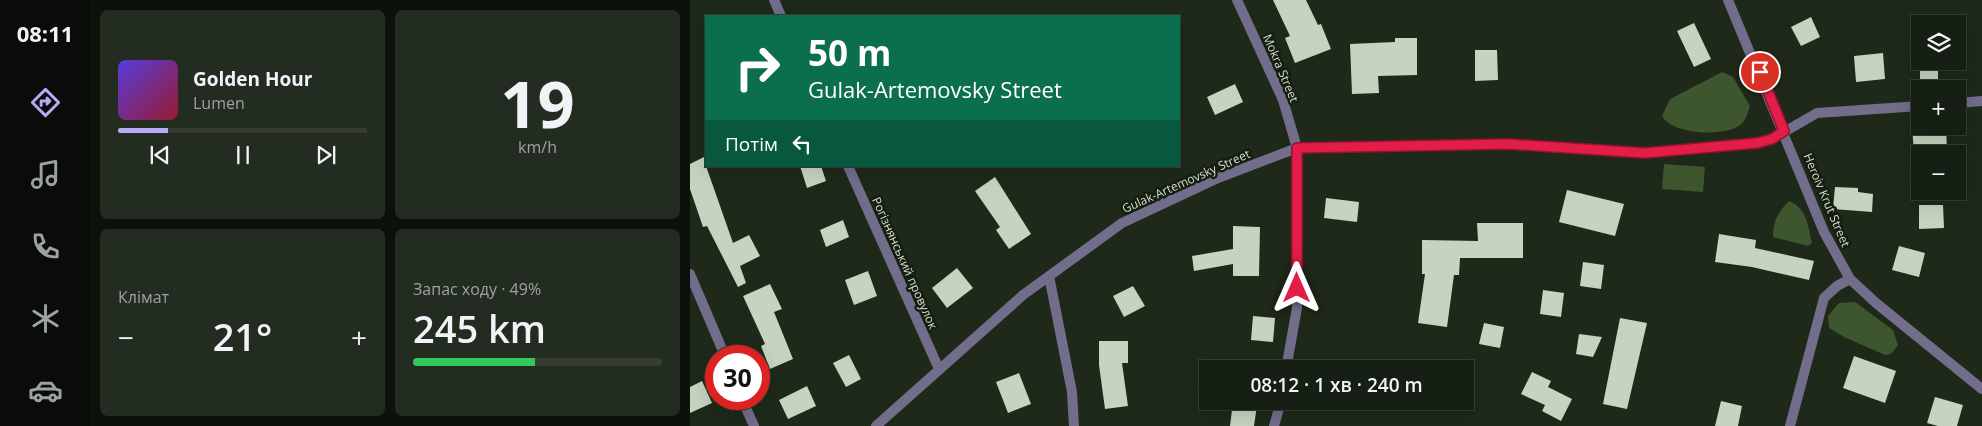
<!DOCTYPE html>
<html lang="uk">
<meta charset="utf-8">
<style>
:root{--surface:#161f13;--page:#232c21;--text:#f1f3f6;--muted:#9ea2a0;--line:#353d33;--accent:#b9aaf7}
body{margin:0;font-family:"Open Sans",sans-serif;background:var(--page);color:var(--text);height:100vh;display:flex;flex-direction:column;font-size:19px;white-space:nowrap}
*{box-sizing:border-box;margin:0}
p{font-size:16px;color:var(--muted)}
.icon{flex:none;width:28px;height:28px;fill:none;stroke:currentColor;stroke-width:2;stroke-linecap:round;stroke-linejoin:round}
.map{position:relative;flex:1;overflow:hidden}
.panel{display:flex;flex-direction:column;gap:10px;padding:10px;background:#0c110a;width:600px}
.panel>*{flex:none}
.hud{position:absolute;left:15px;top:15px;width:475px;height:152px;border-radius:0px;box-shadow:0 5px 20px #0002,0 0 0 1px var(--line);background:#0b6e4f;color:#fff;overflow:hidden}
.buttons{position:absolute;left:1221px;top:15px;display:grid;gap:10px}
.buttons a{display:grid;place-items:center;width:55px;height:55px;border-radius:0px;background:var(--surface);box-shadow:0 5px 20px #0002,0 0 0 1px var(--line);font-size:25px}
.speed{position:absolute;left:15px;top:345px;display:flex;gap:10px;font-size:25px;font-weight:700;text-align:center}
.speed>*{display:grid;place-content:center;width:65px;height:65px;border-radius:50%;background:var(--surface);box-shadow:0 5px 20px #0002,0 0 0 1px var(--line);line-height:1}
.speed .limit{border:8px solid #d22;background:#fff;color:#111}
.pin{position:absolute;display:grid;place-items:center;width:42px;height:42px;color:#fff;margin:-21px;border:2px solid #fff;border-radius:50%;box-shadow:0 1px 5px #0007}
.me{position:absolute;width:55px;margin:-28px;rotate:0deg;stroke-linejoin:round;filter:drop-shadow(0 0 4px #0008)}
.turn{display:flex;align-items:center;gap:18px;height:105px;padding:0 20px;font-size:22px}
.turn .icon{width:65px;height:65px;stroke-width:2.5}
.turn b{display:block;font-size:35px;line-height:42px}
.then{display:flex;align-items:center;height:48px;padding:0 20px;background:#0003;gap:10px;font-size:19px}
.big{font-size:38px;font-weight:600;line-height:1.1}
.panel .tile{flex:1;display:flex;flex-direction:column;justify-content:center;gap:8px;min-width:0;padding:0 18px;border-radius:8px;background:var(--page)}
.panel .dial{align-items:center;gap:0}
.dial b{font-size:65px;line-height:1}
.song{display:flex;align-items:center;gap:15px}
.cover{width:60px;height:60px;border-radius:8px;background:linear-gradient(135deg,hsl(250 70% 55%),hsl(350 70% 35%))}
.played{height:5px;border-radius:2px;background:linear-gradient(90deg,var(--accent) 20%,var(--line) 20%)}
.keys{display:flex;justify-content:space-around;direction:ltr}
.heat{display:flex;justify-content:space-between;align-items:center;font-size:28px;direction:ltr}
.charge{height:8px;border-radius:4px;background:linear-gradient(90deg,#34c759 49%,var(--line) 0)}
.panel .tiles{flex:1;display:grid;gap:10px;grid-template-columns:repeat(2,1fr)}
.trip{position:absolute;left:509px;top:360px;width:275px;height:50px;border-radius:0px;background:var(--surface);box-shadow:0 5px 20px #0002,0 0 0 1px var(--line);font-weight:600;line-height:50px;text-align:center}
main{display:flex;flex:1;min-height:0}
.tab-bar{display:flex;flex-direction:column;width:90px;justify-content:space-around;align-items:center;background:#090c08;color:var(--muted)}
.tab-bar .icon{width:35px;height:35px}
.tab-bar .selected{color:var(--accent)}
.tab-bar b{font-size:22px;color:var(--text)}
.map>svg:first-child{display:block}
</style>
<main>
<nav class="tab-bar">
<b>08:11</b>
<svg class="icon selected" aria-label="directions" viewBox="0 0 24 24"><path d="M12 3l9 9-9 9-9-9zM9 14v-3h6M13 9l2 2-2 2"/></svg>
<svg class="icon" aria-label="music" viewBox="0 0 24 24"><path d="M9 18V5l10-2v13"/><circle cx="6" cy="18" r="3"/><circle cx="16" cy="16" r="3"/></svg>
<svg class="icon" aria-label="phone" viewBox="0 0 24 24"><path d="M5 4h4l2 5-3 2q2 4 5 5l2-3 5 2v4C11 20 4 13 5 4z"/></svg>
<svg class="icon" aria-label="climate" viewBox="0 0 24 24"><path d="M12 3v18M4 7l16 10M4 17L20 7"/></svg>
<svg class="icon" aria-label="car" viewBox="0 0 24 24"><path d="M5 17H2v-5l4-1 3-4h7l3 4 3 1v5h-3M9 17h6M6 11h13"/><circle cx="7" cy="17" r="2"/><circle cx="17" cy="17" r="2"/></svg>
</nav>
<section class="panel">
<div class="tiles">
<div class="tile">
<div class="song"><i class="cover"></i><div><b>Golden Hour</b><p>Lumen</p></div></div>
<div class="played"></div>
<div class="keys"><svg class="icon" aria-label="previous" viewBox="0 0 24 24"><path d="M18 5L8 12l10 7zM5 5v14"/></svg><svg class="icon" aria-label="pause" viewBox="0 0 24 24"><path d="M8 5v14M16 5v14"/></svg><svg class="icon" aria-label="next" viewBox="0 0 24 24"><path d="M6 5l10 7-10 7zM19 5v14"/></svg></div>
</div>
<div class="tile dial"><b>19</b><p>km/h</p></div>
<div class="tile"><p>Клімат</p>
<div class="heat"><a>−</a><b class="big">21°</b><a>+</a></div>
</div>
<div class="tile"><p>Запас ходу · 49%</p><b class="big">245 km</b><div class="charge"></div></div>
</div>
</section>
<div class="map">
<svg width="1292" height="426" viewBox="0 0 1292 426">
<rect width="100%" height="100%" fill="#1e2919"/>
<path fill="#3d562e" d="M1032 72 1043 77 1060 106C1057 115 1055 124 1045 128 1027 136 982 134 972 116L980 99Z
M974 164 1015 167 1013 192 972 189Z
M1099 201C1117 208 1118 226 1122 243L1118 246 1083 237C1083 221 1088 212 1099 201Z
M1165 302 1203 330 1208 345 1201 354 1195 355 1154 337 1139 328 1138 316 1149 303Z"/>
<path fill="#c6d3bf" d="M583 0H616L628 25 631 24 641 49 605 63 595 38 600 36Z
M1121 17 1130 37 1111 46 1101 27Z
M1004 23 1021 59 1004 67 987 31Z
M705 38H727V75L688 76 689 93 662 94 660 44 705 42Z
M785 50H807L808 80 785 81Z
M1193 53 1195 79 1166 82 1164 56Z
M1230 64H1248V80L1230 81Z
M545 84 553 102 525 115 517 97Z
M1222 126H1256L1257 151 1224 153Z
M16 156V166L43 243 59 235 70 256 50 266 56 283 48 287 17 226 13 227 0 189V164Z
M110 166H131L136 181 117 188Z
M305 177 341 234 319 249 306 230 310 227 285 191Z
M1145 187 1168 188V192L1183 194 1182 212 1143 209Z
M877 190 934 204 925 236 869 222Z
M636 198 669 202 667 222 634 218Z
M1229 205H1253L1254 228 1229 229Z
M153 220 159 237 136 247 130 230Z
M787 223H833V258H770L769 275H764L757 327 728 323 735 274H732V240L788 241Z
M543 226 570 227 569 276H543V264L504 271 502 256 543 249Z
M1029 234 1066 240 1065 248 1124 261 1119 280 1062 267 1025 262Z
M1209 246 1235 253 1229 277 1202 270Z
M893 262 914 265 911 289 890 286Z
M267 268 283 288 257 308 242 288Z
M178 271 187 296 164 305 155 280Z
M80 284 92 309 84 312 103 359 80 369 71 346 75 344 53 296Z
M443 286 455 306 434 317 423 296Z
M853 290 874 293 871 317 850 314Z
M563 316 585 318 583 342 561 340Z
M930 318 957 323 937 409 913 404Z
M794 323 814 327 810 348 789 344Z
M889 334 912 337 903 357 886 354Z
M409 341H438V363H432L438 406 415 409 409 365Z
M159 355 171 379 156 387 143 363Z
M1164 356 1206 371 1195 403 1153 388Z
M842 372 861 381 858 387 882 399 871 421 852 411 855 405 831 394Z
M329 373 341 404 318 413 306 382Z
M12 381 22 403 0 413V387Z
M117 386 126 406 98 419 89 400Z
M1245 397 1273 405 1267 426H1248L1237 423Z
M1031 401 1052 406 1048 426H1025Z
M543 402 567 405 564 426H540Z"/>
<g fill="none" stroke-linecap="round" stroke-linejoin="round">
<path stroke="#726d8b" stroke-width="10" d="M84 0 91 16
M547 0 593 100 607 148V308L596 369
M1038 0 1134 232 1160 279 1186 303 1292 389
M1268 103 1292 101
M158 166 249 369
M0 274 35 356
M359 276 382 392 384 426
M52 399 64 426
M186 426 333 295 432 223 528 178 607 148 817 144 955 153 1067 143 1082 139 1127 113 1230 106
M584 426 591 401
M1100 426 1134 298 1147 286 1160 279"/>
</g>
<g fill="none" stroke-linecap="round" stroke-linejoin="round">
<g stroke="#92132f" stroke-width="12">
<path id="route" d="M607 288V148L817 144 955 153 1067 143 1082 139 1094 131 1070 72"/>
</g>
<use href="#route" stroke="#e11d48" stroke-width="9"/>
</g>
<g text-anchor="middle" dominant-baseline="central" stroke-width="5" stroke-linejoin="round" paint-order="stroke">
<g font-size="12" fill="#d7ded4" stroke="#151f0f">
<text transform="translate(591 68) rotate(67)">Mokra Street</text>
<text transform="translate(496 181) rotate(-24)">Gulak-Artemovsky Street</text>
<text transform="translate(1137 200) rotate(67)">Heroiv Krut Street</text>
<text transform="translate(215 263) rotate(66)">Рогізнянський провулок</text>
</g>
</g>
</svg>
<div class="buttons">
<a><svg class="icon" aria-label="layers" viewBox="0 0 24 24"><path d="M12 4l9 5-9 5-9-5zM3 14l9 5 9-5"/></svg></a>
<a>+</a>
<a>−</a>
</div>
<div class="speed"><div class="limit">30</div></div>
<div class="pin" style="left:1070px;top:72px;background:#d93025"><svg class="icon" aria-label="arrive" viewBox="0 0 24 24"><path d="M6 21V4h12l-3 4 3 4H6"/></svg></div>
<svg class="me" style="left:607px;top:288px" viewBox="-20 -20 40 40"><path d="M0-17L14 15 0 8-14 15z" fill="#e11d48" stroke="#fff" stroke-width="4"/></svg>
<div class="trip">08:12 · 1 хв · 240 m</div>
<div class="hud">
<div class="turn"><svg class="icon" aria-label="right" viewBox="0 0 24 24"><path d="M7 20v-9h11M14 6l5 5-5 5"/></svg><div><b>50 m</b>Gulak-Artemovsky Street</div></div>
<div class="then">Потім<svg class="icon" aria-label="left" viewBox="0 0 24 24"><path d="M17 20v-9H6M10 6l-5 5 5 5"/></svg></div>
</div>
</div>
</main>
